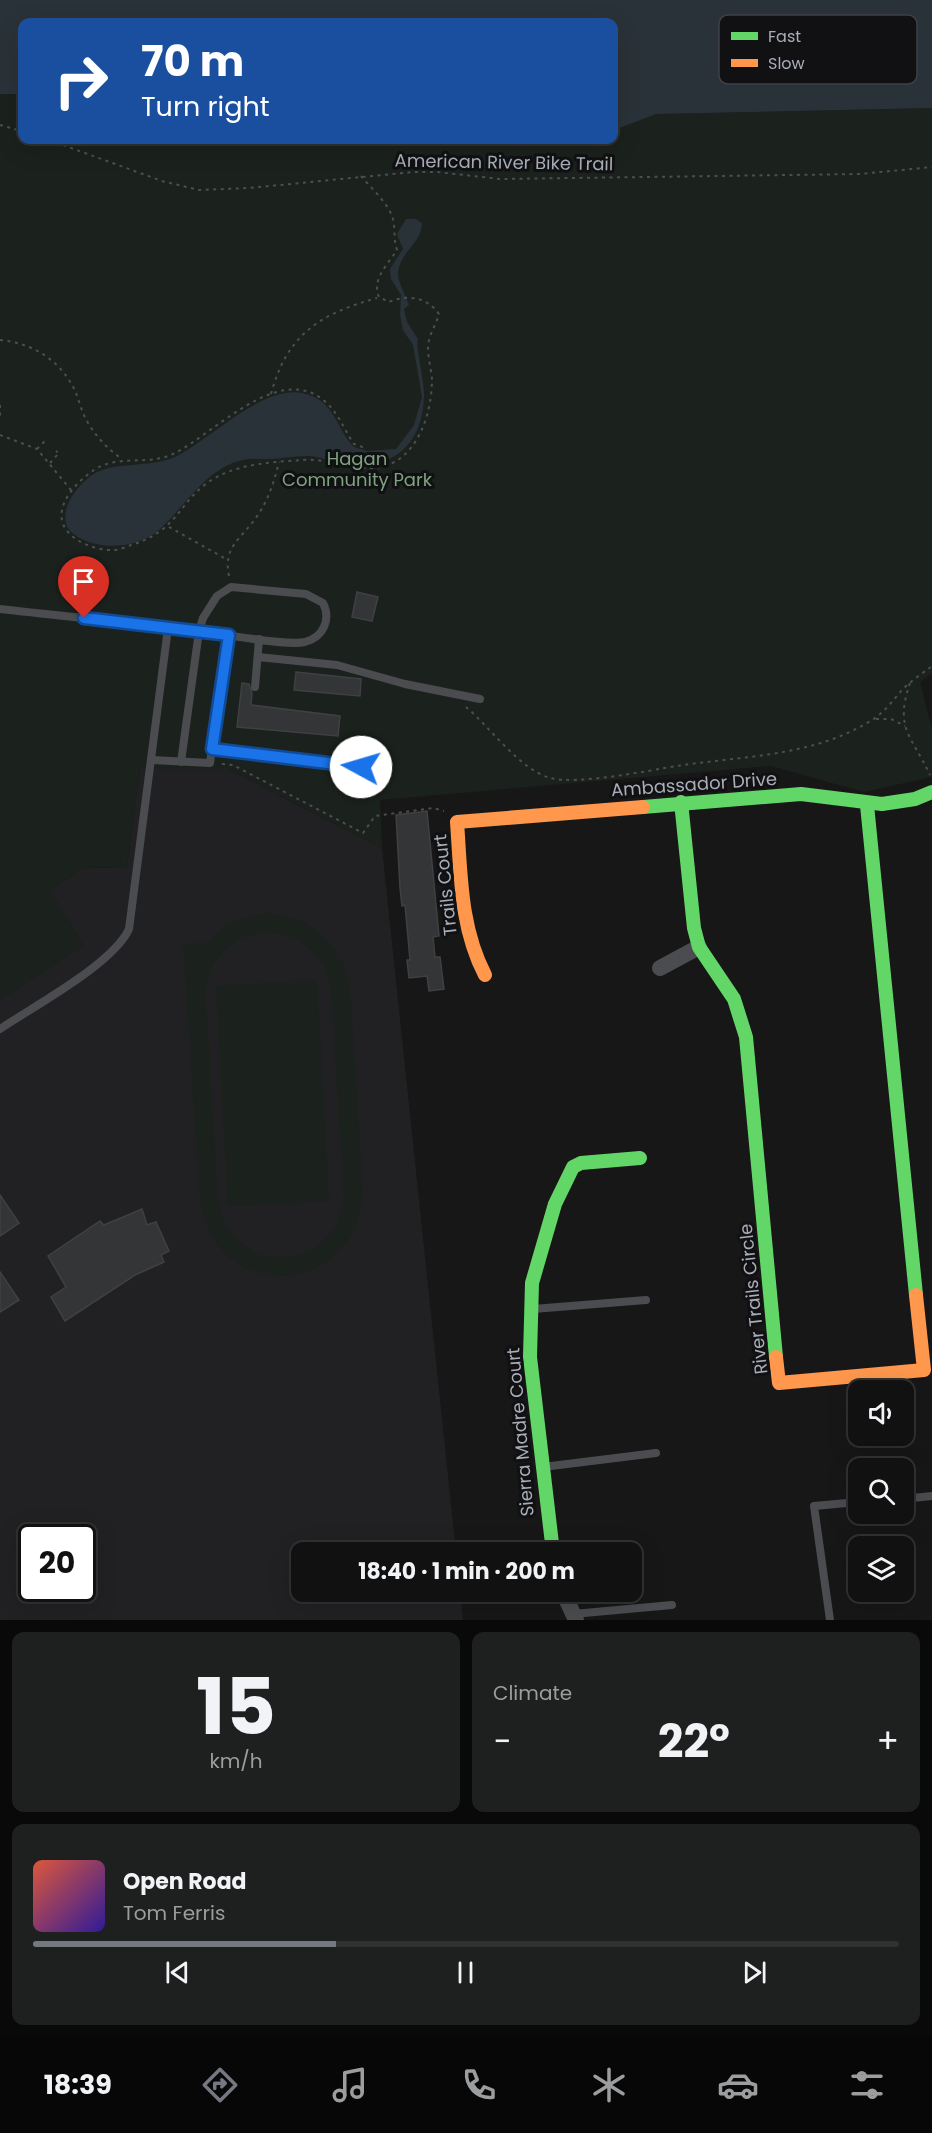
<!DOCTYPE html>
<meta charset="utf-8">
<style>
:root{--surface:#111;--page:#1e1f1f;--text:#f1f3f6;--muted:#9c9d9f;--line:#303131;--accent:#757880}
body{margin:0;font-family:Poppins,sans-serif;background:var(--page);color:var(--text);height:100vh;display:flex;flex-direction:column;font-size:22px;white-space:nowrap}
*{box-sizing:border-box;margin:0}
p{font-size:20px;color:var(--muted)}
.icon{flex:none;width:33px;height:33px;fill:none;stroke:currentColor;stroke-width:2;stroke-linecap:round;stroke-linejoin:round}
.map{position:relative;height:1620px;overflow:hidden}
.panel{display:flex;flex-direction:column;gap:12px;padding:12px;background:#090909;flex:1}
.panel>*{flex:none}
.guide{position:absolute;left:18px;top:18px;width:600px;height:126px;border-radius:12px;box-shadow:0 6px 24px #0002,0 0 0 2px var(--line);background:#1a4fa0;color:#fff;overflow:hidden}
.fabs{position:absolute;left:848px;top:1380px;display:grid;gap:12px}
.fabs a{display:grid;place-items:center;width:66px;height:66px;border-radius:12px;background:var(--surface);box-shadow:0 6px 24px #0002,0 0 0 2px var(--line);font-size:30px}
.speed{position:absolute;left:18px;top:1524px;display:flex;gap:12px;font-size:30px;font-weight:700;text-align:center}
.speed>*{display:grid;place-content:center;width:78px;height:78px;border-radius:50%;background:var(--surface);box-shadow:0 6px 24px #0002,0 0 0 2px var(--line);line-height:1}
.speed .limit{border:3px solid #111;border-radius:9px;background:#fff;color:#111}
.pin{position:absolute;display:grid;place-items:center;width:51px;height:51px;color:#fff;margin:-62px -26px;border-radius:50% 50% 50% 0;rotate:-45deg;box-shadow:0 0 6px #0007}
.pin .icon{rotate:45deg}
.me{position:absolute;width:66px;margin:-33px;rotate:276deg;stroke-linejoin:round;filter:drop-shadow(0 0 4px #0008)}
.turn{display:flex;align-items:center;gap:21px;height:126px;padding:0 24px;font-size:27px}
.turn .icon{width:78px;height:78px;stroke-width:2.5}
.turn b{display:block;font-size:42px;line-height:51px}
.big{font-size:45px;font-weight:700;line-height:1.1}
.panel .widget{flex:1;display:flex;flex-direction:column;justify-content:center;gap:9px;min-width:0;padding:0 21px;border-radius:12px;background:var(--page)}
.panel .dial{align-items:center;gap:0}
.dial b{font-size:78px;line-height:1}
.song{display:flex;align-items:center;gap:18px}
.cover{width:72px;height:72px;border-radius:9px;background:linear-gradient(135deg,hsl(10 70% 55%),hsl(250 70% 35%))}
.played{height:6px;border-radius:3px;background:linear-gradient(90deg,var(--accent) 35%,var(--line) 35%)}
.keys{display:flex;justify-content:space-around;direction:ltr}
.heat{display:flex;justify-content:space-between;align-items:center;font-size:33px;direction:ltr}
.panel .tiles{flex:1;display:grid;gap:12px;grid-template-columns:1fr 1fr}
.widget:last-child{grid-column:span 2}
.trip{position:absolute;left:291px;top:1542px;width:351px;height:60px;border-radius:12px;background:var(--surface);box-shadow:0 6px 24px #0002,0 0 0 2px var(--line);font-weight:700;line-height:60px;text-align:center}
.menu{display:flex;height:96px;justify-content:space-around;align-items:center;background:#070707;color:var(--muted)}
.menu .icon{width:42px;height:42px}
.menu .active{color:var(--accent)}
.menu b{font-size:27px;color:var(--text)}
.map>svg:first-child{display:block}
</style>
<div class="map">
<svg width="932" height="1620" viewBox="0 0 932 1620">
<rect width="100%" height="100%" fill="#171717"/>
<path fill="#212124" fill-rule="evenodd" d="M140 769H228L382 848 456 1552H302V1592H460L463 1620H0V922L84 868 127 867ZM32 1538H82V1588H32Z"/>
<path fill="#1b211c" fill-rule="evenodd" d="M0 92 22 93V140H339L405 145 449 140H614V120L656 114 932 108V674L920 682 932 729V777L864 792 771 766 380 800 382 848 228 769H140L127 867 84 868 50 890 84 946 0 1000Z
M263 913C309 914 343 943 350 989L363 1190C360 1298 215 1307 200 1200L183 944 202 943 203 946 226 924ZM264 932C300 933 326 955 331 991L344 1202C328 1277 230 1275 218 1199L205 989C211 957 232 937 264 932Z
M317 980 329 1201 228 1206 216 986Z"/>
<path fill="#2a3239" d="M0 0H932V108L656 114 614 130V22H22V94H0Z
M406 219H416L422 223C422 243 399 252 398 274 398 282 406 296 409 305L404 309 407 322 418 339C415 346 425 383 424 396 423 443 395 469 349 464 335 463 322 457 309 456 292 456 276 460 259 459 213 456 189 503 159 530 139 548 101 551 78 537 67 530 64 525 66 511 68 498 81 483 92 475 112 461 152 468 175 457 211 439 261 386 302 393 336 400 335 428 354 447L367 451 396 449 414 425 422 397 413 345 403 330 400 315 401 295 391 279 390 269 403 249 397 234Z"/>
<path fill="#343537" stroke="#3f4043" stroke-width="1.5" d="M357 592 378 597 372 621 352 617Z
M296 672 361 679 360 696 294 690Z
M242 683 249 684 252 693 251 705 340 716 338 736 237 727Z
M427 811 439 936 433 937 435 957H440L444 989 429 991 427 976 409 978 407 960H410L405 905 402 906 400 888 396 815Z
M0 1195 19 1223 0 1236Z
M142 1209 147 1225 156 1222 169 1251 161 1255 164 1262 135 1275 65 1321 51 1297 66 1287 48 1256 100 1221 104 1225Z
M0 1272 19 1300 0 1312Z"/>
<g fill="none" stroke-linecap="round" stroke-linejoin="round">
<path stroke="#4d4e52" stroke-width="2" stroke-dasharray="3 4.5" stroke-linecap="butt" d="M0 125 22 131
M49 140 162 181 199 190 249 188 413 172H437L500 179 860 174 932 167
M361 176C371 188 386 201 392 216 396 227 393 239 397 250 388 264 371 280 379 297L389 302C408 294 427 297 439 314 436 325 428 336 428 348 428 358 431 369 432 379 432 413 418 459 381 467 354 472 330 458 304 460 274 462 242 463 215 478 179 498 180 531 131 545 126 547 119 550 114 550 103 551 87 546 79 541 44 520 68 488 94 470 118 454 148 466 173 454 213 435 276 364 322 399 338 411 343 428 354 444L365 448
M0 340C33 343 62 361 76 393 80 404 83 416 90 426 99 440 109 450 122 459
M271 394C287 334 320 314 377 298
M0 405V419
M0 435 37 449 71 490
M37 449 45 441 47 443
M50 463 59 453 56 451
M169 527 226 559
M229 576C223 547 240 540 255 519 268 502 274 482 279 462
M910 683C894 729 912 736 930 775
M466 707C490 727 519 769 550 778 578 785 646 771 677 766 741 756 809 757 867 723 883 715 892 701 903 689 912 680 923 673 932 666
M876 719H891L905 726
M222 764 233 765 363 833 375 816 433 808 444 811"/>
<path stroke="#4b4c50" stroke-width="8" d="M0 609C71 617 143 624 214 633 235 636 287 646 305 642 324 637 331 619 323 603L306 594 231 587 217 596 203 618 199 631 181 762
M258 657 337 665 405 684 480 699
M255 687 259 639
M212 749 361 767
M152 760 210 763 229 635
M0 1029C34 1006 113 964 129 929L168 628
M533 1309 646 1300
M543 1467 656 1453
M903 1499 932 1496
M573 1614 672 1605
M830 1620 814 1506 858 1502"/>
<path stroke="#4b4c50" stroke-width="16" d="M660 968 699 947
M563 1592 576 1620"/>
<path stroke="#63d668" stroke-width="14" d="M681 802 694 928 699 947 734 999 746 1037 776 1357
M867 805 916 1295
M643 807 801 794 882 804 915 799 932 792
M553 1552 530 1357 532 1283 555 1204 573 1167 581 1163 640 1158"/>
<path stroke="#ff974d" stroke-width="14" d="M485 975C460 927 461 875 457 822L643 807
M776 1357 779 1383 924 1370 916 1295"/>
</g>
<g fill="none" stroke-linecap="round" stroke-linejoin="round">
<g stroke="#114b97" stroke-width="15">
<path id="route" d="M84 618 229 635 212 749 361 767"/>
</g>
<use href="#route" stroke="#1a73e8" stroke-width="10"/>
</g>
<g text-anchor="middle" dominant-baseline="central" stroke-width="6" stroke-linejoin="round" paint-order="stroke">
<g font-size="18" fill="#a8adb8" stroke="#111113">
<text transform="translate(504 162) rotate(1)">American River Bike Trail</text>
<text transform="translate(694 784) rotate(-4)">Ambassador Drive</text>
<text transform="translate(445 885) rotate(-96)">Trails Court</text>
<text transform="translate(753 1299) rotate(-96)">River Trails Circle</text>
<text transform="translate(520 1432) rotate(-95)">Sierra Madre Court</text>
</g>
<g font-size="18" fill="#7fa381" stroke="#111113">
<text x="357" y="458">Hagan<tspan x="357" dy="21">Community Park</tspan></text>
</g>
</g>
<rect x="719" y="15" width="198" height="69" rx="9" fill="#111113" stroke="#3e4045" stroke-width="1.5"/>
<rect x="731" y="32" width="27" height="8" fill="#63d668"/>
<rect x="731" y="59" width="27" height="8" fill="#ff974d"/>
<g font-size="16" fill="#a8adb8">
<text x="768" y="42">Fast</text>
<text x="768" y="69">Slow</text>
</g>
</svg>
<div class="fabs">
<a><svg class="icon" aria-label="sound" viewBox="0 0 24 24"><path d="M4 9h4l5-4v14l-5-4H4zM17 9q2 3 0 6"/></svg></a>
<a><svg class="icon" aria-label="search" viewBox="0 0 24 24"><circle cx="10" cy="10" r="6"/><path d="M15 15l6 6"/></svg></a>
<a><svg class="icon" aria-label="layers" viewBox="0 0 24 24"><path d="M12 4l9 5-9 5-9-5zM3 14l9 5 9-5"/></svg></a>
</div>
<div class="speed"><div class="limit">20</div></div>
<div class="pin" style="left:84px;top:618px;background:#d93025"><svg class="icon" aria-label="arrive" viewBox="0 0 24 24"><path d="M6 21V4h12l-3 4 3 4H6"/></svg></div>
<svg class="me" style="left:361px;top:767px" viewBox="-20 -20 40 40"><circle r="19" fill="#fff"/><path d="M0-13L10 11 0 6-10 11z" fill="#1a73e8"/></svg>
<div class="trip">18:40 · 1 min · 200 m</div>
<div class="guide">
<div class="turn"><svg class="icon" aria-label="right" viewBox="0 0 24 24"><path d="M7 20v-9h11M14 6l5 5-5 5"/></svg><div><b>70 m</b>Turn right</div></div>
</div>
</div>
<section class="panel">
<div class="tiles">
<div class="widget dial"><b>15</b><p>km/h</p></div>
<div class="widget"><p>Climate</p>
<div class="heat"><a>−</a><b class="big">22°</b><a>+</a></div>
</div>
<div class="widget">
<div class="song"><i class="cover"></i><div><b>Open Road</b><p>Tom Ferris</p></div></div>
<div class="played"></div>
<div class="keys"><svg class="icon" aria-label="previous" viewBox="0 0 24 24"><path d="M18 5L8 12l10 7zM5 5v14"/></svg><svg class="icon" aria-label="pause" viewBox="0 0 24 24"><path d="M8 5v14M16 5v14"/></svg><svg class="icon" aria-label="next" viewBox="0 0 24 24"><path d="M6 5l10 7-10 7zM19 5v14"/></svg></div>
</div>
</div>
</section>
<nav class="menu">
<b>18:39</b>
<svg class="icon active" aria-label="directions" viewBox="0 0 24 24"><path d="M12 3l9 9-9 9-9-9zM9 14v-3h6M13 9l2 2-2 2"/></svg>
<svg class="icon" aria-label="music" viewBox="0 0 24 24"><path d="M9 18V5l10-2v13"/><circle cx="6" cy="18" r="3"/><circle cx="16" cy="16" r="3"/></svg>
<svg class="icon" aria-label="phone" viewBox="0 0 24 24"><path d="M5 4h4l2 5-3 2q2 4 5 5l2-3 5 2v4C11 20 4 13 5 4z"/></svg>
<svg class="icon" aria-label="climate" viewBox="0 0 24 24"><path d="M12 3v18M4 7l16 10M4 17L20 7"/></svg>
<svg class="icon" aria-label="car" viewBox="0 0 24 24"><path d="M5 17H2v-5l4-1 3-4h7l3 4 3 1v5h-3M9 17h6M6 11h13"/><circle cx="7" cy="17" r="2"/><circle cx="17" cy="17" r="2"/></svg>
<svg class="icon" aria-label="filters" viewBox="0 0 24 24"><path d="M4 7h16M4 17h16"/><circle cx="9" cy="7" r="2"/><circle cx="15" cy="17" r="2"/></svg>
</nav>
